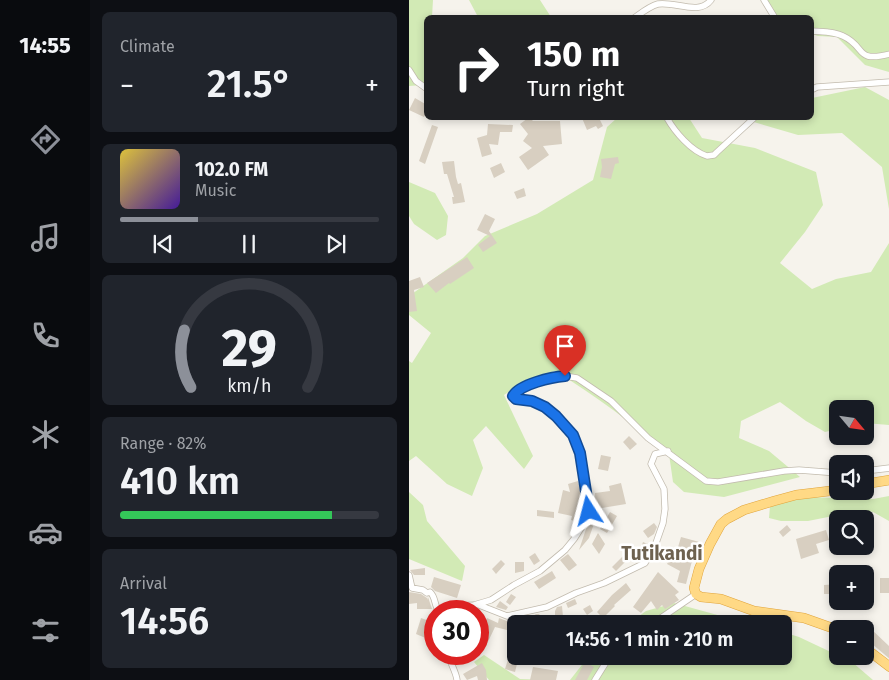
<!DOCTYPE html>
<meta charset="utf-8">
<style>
:root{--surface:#171b24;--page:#20242c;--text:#f1f3f6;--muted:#9ea1a6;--line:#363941;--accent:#8c9099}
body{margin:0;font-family:"Fira Sans",sans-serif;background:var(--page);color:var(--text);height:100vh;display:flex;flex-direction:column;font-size:19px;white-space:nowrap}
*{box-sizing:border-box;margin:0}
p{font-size:16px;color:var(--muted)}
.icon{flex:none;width:28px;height:28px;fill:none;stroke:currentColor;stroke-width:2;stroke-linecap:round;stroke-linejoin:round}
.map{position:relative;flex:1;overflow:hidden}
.sheet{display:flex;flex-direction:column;gap:12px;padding:12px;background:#0d0f14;width:319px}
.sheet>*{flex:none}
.top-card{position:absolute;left:15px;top:15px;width:390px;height:105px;border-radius:8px;box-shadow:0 2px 8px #0003;background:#202124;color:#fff;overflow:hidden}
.needle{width:32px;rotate:119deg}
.controls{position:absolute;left:420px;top:400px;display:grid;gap:10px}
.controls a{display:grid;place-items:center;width:45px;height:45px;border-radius:8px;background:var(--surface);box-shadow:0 2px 8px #0003;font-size:25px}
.speed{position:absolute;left:15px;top:600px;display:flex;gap:10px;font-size:25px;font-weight:700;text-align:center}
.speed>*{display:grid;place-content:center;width:65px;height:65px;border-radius:50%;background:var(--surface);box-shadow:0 2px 8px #0003;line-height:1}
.speed .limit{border:8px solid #d22;background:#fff;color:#111}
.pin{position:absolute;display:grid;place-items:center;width:42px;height:42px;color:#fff;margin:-51px -21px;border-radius:50% 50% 50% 0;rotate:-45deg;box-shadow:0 0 5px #0007}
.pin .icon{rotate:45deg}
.me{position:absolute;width:55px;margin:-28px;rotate:351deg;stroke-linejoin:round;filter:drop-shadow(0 0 4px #0008)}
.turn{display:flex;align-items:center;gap:18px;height:105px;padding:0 20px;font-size:22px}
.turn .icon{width:65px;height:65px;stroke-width:2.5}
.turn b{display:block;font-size:35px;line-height:42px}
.big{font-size:38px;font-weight:600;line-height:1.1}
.sheet .card{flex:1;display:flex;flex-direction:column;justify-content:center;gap:8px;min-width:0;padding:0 18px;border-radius:8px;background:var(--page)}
.sheet .dial{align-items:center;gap:0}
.dial svg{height:130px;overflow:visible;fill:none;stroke:var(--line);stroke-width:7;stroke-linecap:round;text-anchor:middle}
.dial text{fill:var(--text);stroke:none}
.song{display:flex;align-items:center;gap:15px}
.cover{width:60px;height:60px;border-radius:8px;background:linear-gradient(135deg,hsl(50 70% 55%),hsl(260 70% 35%))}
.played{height:5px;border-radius:2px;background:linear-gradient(90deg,var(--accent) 30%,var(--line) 30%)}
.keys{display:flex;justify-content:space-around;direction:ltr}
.heat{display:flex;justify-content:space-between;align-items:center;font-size:28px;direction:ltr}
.charge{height:8px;border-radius:4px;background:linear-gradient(90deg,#34c759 82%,var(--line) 0)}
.trip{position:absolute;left:98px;top:615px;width:285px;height:50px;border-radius:8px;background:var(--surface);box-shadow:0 2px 8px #0003;font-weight:600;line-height:50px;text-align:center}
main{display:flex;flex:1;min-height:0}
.tab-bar{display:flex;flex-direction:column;width:90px;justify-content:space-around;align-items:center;background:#090b0e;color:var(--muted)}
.tab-bar .icon{width:35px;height:35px}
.tab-bar .selected{color:var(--accent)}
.tab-bar b{font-size:22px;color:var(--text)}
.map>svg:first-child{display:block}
</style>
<main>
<nav class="tab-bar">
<b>14:55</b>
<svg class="icon selected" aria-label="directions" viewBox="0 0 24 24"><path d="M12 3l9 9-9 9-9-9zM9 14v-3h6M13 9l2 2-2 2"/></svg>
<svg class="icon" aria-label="music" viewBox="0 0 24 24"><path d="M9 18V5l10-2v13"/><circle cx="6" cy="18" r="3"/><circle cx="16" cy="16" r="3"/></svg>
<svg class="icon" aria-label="phone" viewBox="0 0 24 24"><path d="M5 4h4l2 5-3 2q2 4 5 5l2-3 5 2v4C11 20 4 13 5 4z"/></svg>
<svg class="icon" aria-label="climate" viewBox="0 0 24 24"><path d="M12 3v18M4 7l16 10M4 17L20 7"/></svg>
<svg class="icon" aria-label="car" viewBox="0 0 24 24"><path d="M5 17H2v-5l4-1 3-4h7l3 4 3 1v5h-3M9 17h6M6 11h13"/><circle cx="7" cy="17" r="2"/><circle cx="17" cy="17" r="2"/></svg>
<svg class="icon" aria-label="filters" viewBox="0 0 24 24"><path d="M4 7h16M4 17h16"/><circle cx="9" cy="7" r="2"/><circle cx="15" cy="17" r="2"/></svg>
</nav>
<section class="sheet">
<div class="card"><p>Climate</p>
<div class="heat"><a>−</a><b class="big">21.5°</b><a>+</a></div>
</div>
<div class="card">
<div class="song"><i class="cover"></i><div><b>102.0 FM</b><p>Music</p></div></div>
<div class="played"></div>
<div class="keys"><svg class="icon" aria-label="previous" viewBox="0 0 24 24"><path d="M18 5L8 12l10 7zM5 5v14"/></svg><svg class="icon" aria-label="pause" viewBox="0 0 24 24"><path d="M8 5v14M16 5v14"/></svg><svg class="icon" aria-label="next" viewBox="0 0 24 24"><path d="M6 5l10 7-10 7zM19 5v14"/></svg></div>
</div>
<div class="card dial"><svg viewBox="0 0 100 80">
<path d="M14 69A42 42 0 1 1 86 69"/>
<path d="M14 69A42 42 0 0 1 10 34" stroke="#8c9099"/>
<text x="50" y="56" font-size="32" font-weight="700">29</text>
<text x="50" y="72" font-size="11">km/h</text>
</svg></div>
<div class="card"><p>Range · 82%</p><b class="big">410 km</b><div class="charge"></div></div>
<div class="card"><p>Arrival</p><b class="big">14:56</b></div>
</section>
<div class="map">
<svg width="481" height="680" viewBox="0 0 481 680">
<rect width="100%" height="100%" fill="#f6f3ec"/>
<path fill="#d2eab5" d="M0 0H24L23 17 18 18 17 76 14 85 0 86Z
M60 0H131L142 17H69Z
M353 0H480V72L456 65 428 37 409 36 403 34 402 18 368 17Z
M456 87 480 100V425L456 423V409H429V429L416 432 397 421 371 402 332 421 330 438 360 451 391 477 315 497 275 492 264 482 260 454C224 424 186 395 146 371L117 380 95 395 124 456 115 469 77 426 64 440 74 468 63 496 38 484 7 456 0 461V361L3 363 22 333 0 315V296L54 258 76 236 128 214 184 180 198 127 208 118H280L293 138 346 148 407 172 414 205 396 232 371 263 403 289 427 279 462 272 480 243V209L473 167 433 133 389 135 331 118H402L403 98Z
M0 182 26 193 39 216 37 235 28 240 5 224 0 216Z
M0 492 14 505 18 521 56 566 53 581 0 559Z
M480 496V521L464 512 454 510 399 521H372L360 518 361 506 396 497 464 499Z
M265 603 341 624H219L237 611Z
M374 632 390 637 443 662 464 680H161L180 656H374Z
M75 655 111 679 142 680H80L65 662Z"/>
<path fill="#d8cfc1" d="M6 98 18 105V112L15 117 0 110Z
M119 118H121L124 121H151L153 144 134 146 140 155 119 170 110 157 123 148 114 141 119 134 111 124Z
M173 118H190L194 126 189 129 187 126 178 130Z
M79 124 104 125 103 132H91L89 145 80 144 83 154 73 157 68 138 78 135Z
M23 125 29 127 16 164 10 161Z
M209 157 210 163 206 164 202 179 191 177 193 167 192 159Z
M45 161 47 177 49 184 52 183 56 202 44 204 43 197H45L38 174H35L33 162Z
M92 163 96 172 85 178 81 168Z
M115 188 117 196 108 199 105 192Z
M76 214 86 219 80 231 88 243 74 252 69 245 81 236 68 230Z
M58 257 65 268 41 284 40 283 27 293 18 283Z
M11 277 15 287 5 290 8 311 0 312V281Z
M220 436 228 444 221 450 214 442Z
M192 455 202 457 199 471 189 469Z
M169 481 175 502 170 522 162 520 163 516 149 513 154 490 161 492 159 484Z
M212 483 217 504 187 509 186 493 201 491 200 486Z
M128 510 145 512V518L128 516Z
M184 510 189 512 180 538 170 550 177 529 183 519Z
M201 512 208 516 198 533 191 529Z
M245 523 248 527 245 534 239 538 234 531Z
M378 525 382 530 374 537 370 532Z
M417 530 420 540 407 544 410 553 392 559 387 539Z
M189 533 196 544 190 554 183 544Z
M272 537 294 543 286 562 283 561 277 584 268 582 271 571 258 564 264 552 267 554Z
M234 542 241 545 234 558 229 556Z
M126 553 131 561 125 565 120 557Z
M217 553 221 557 207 571 203 567Z
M159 554 168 565 160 571 151 560Z
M92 560 96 564 87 574 83 569Z
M106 562H115V571L106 573Z
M436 567 464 570V574H463L460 599H456V574H435Z
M16 568V575H5L1 570Z
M143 571 147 578 130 589 125 582Z
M249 572 270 592 266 595 270 600 256 609 253 605 248 610 242 601 232 613 224 607Z
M25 577 52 585 48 598 26 591 22 587Z
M471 578H481V593H471Z
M217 583 222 590 205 605 206 606 194 618 188 612 203 595Z
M429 584V594H415V585Z
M0 592 12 594 18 598V600L19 597 23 609H8V603L0 604Z
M102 594 107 597 101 605 97 602Z
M166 599 168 604 159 608 157 603Z
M91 601 99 607 97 610 87 607Z
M181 605 184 611 178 615 174 609Z
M153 606 154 617 146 618V611L148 607Z
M127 614H130L133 618 124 624H113Z
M227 615 234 624H216Z
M12 618 26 623V642L7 634Z
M78 618 89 623 90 618 106 624V632L86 627 77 646 69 641V638Z
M462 629 481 647V659L456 638V635Z
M102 650 106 652V656H110L106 672 96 669Z
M176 662 185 667 178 680H166Z
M73 663 77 670 78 680H69L68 676 58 680 54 674Z
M124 667 149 671 147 680H121Z"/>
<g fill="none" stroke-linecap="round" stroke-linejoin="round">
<g stroke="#c2bbae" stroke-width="7">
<path id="minor" d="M355 0 366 18
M225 18C232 13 241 6 249 4 266 1 290 16 302 0
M402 31C413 32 424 31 434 36 458 47 445 63 481 54
M0 70 7 81 18 89
M402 90 408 87 481 82
M258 118C266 132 282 151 298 156L305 155 308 152 345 118
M456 471 481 468
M0 575 3 588 14 590 18 593 21 592C27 597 25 606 30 611
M70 605 98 616 138 607 167 593 195 583 236 563 247 543 254 523 256 509 255 489 242 464 246 454 259 451
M42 611 46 606 65 605 82 600 105 585 131 571 156 550 165 539 179 517 180 505 171 453 167 439 139 409 127 403 107 399 105 397 107 391 140 378 156 376 168 378 202 401 239 438 297 481 309 482 375 471 390 470 429 473
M243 624 287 594
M40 654C40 662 47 671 48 680
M186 680 201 656"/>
</g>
<g stroke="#e0a43c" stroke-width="10">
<path id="trunk" d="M456 484 481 480
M429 490 387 495 365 501 335 510 318 519 312 524 301 544 290 569 285 588 287 594 292 597 312 599 345 611 395 618 429 630
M456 648 481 667"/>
</g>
<use href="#minor" stroke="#fff" stroke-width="5.5"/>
<use href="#trunk" stroke="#ffd985" stroke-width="9"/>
</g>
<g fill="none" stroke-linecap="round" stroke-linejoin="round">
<g stroke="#114b97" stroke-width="12">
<path id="route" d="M156 376C143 377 111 384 104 396L107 399 123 401 136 407 147 416 164 435 171 453 180 511"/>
</g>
<use href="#route" stroke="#1a73e8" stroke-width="9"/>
</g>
<g text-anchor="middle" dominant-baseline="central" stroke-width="5" stroke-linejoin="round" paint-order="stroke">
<g font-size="19" font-weight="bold" fill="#6e6250" stroke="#fff">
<text x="253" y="553">Tutikandi</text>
</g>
</g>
</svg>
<div class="controls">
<a><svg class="needle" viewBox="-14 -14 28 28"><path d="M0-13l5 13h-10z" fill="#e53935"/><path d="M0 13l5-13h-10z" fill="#9ea1a6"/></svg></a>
<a><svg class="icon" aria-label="sound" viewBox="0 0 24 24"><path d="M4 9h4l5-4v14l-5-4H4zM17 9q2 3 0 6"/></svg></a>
<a><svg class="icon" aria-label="search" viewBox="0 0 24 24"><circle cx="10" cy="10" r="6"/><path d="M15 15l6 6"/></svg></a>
<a>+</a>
<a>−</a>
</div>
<div class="speed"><div class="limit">30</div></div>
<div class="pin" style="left:156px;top:376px;background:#d93025"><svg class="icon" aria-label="arrive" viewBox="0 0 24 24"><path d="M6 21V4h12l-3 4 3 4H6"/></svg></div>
<svg class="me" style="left:180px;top:511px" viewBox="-20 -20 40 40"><path d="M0-17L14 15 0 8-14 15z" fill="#1a73e8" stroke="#fff" stroke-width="4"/></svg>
<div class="trip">14:56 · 1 min · 210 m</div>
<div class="top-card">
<div class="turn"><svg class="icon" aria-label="right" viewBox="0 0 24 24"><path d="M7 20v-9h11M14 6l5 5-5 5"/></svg><div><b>150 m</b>Turn right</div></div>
</div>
</div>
</main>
